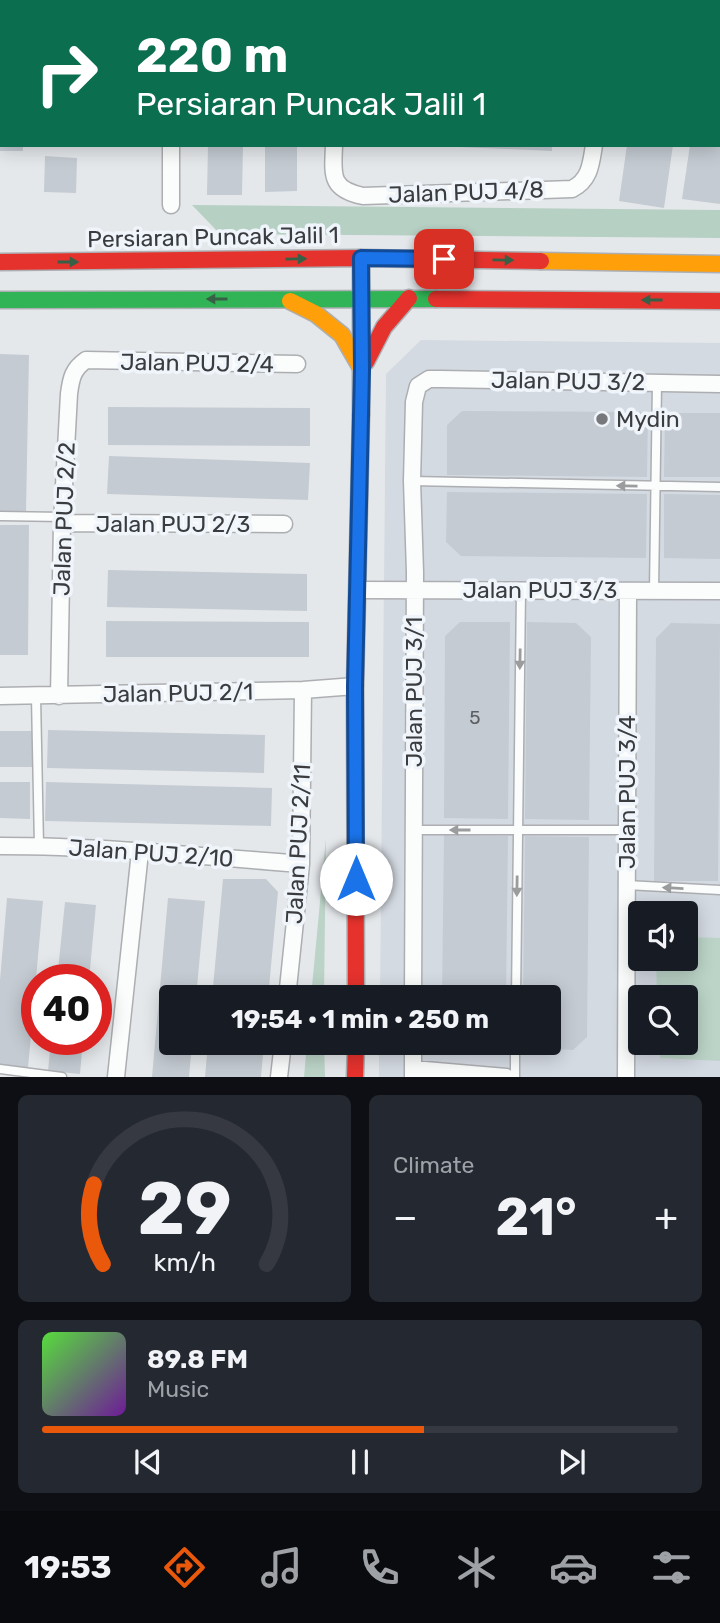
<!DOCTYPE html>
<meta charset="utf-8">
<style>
:root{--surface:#171b24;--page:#242831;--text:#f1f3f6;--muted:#9ea1a6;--line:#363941;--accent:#ea580c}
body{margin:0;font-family:Rubik,sans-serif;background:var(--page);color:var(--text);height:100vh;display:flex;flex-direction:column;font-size:26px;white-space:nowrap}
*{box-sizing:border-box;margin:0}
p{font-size:23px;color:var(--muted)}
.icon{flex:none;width:38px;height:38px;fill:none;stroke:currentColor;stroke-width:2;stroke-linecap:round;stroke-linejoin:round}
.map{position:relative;height:1077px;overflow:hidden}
.side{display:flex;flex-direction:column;gap:18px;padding:18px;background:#0d0f14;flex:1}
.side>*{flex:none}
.guide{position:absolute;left:0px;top:0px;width:721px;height:147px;box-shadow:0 4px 18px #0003;background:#0b6e4f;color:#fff;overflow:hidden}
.fabs{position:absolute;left:628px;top:901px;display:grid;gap:14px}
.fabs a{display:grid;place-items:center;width:70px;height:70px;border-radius:7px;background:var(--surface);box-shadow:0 4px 18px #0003;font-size:35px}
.speed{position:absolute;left:21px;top:964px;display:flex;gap:14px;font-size:35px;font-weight:700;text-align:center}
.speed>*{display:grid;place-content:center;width:91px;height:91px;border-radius:50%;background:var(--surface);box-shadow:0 4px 18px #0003;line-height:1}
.speed .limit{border:10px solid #d22;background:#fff;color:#111}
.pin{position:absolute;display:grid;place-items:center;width:60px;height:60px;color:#fff;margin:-30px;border-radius:14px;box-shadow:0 4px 10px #0006}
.me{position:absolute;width:77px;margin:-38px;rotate:0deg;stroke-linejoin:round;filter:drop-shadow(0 0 5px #0008)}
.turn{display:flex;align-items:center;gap:24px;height:147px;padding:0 21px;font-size:32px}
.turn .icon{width:91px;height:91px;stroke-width:2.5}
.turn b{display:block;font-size:49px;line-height:60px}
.big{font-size:52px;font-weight:700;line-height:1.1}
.side .widget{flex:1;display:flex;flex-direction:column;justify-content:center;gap:10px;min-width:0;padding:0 24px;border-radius:10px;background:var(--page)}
.side .dial{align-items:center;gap:0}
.dial svg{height:182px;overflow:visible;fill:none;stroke:var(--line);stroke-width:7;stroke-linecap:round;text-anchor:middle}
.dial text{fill:var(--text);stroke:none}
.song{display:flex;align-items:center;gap:21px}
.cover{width:84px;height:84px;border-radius:10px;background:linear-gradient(135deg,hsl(110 70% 55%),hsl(280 70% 35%))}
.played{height:7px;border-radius:4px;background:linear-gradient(90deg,var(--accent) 60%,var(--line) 60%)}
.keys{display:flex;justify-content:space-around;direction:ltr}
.heat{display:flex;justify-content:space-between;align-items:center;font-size:38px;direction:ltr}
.side .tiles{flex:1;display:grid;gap:18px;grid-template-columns:1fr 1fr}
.widget:last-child{grid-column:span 2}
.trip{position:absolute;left:159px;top:985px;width:402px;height:70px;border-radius:7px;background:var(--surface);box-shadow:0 4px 18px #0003;font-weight:700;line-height:70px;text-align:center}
.tabs{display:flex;height:112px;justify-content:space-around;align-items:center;background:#090b0e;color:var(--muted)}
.tabs .icon{width:49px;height:49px}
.tabs .selected{color:var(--accent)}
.tabs b{font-size:32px;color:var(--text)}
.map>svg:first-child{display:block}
</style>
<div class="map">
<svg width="720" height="1077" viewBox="0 0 720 1077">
<rect width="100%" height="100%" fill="#e5e8eb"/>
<path fill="#d4dae2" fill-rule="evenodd" d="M421 340 720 343V1077H379V1043H550V998L380 997 386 374ZM640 914H686V959H640ZM640 998H686V1043H640Z"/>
<path fill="#bcd4c8" d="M326 838 324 997H311Z
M686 937 720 938V1061L660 1058 659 1043H686V998L657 997 656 959H686Z
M307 1043H324L325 1077H304Z"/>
<path fill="#b7d0c4" d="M192 205 720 210V238L220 234Z"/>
<path fill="#c4cbd2" d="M0 145H23V151H0Z
M208 145H243L242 195H207Z
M265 145H297V191L265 192Z
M459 145H552V151L459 147Z
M627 145H673L664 208 619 201Z
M690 145H720V204L682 199Z
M45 156 77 158 76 193 44 192Z
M0 354 29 355 26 513 0 512Z
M108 407 310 408V446L108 445Z
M462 411 648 412 647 477 447 475V425Z
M665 413H720V477H664Z
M109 456 310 463 308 500 107 494Z
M447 492 647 494 646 558 461 556 446 542Z
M664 494 720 495V559L664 558Z
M0 525H29L28 655H0Z
M108 570 307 574V611L107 607Z
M106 621 309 622V657H106Z
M460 622H510L508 819 444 818 445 636Z
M527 622 576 623 591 637 589 820 525 819Z
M671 623 720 624 718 881H654L656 638Z
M48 730 265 735 264 773 47 768Z
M0 731H32V767H0Z
M0 782H30V819L0 818Z
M46 782 272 788 271 826 45 821Z
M444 835 508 836 506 998H442Z
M525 836 589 837 587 1037 573 1050 523 1047V1043H550V998H523Z
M223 879H266L278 892 268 998H212Z
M7 898 43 901 28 1068 0 1066V980Z
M168 898 205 901 196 998H172V1043H192L189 1077H152Z
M65 902 96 905 89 980H57Z
M661 908 698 910 697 930H686V914H661Z
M51 1040H83L80 1074 48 1071Z
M208 1043H264L261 1077H205Z"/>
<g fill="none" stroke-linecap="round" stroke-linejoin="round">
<g stroke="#acaeb1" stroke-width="11">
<path id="lane" d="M412 481 720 487
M0 516 63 517
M654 591 657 383
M36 696 39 846
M413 830H627
M626 885 720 890
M516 998 521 590
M0 1069 62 1077
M515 1077V1043"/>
</g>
<g stroke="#acaeb1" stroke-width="19">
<path id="street" d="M171 0V2
M335 2V0
M616 2V0
M171 145V205
M334 145C333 174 329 189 363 196L572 189C590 180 591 164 594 145
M62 523 284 524
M359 590 720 591
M0 696 303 690 355 686
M59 696 62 523 69 394C71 378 73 369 86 360L297 364
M0 846C100 846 201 856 301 864
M287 998 301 864 303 690
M413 998 415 572 412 481 414 402 418 386 429 379H441L720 384
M413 1043V1077
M413 1069 506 1077
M116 1077 140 852
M279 1077 283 1043
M626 1077 628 591"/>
</g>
<g stroke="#acaeb1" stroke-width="19">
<path id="fast" d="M361 258V415
M0 300 436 299"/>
</g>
<g stroke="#acaeb1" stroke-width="19">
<path id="slow" d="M541 261 720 264
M290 301 316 314 342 335 361 368"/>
</g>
<g stroke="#acaeb1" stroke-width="19">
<path id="jam" d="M0 262 361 258 541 261
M436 299 720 301
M366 362 384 327 409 298
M356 998 355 686 361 415
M355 1077 356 1043"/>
</g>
<use href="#lane" stroke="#fbfcfc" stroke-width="8"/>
<use href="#street" stroke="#fbfcfc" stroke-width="16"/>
<use href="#fast" stroke="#30b455" stroke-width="16"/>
<use href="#slow" stroke="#ff9f0a" stroke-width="16"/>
<use href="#jam" stroke="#e5322d" stroke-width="16"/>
</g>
<defs><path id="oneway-solid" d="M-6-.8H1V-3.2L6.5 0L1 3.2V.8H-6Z" transform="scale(1.75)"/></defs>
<g fill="#376046">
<use href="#oneway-solid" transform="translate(296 259) rotate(-1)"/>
<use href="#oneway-solid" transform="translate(503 260) rotate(1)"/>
<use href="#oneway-solid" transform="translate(68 262)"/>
<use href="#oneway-solid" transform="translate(217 299) rotate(180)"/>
<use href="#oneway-solid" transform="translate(652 300) rotate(-180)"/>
</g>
<g fill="#9a9c9e">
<use href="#oneway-solid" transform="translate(627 486) rotate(-179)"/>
<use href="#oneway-solid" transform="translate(520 659) rotate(91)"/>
<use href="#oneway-solid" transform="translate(460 830) rotate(180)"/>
<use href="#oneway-solid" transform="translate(517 886) rotate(91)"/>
<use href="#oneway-solid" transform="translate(673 888) rotate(-177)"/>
</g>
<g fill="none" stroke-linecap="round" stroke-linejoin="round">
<g stroke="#114b97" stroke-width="18">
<path id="route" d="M356 879 355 686 362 370 361 258 444 259"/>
</g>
<use href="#route" stroke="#1a73e8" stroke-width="12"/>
</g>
<circle fill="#76787b" stroke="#eff5fb" stroke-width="2.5" cx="602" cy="419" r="7"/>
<g text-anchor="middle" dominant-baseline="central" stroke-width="7" stroke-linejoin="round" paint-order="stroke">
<g font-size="19" fill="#5c6064">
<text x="475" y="717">5</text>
</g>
<g font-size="23" fill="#3a3c3f" stroke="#eff5fb">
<text transform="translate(466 192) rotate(-2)">Jalan PUJ 4/8</text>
<text transform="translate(213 237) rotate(-1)">Persiaran Puncak Jalil 1</text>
<text transform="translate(197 363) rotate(1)">Jalan PUJ 2/4</text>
<text transform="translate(568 381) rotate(1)">Jalan PUJ 3/2</text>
<text transform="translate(64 519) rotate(-88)">Jalan PUJ 2/2</text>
<text x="173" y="524">Jalan PUJ 2/3</text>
<text x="540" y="590">Jalan PUJ 3/3</text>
<text transform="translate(414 692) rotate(-90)">Jalan PUJ 3/1</text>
<text transform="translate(178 693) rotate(-1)">Jalan PUJ 2/1</text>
<text transform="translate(627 792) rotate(-90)">Jalan PUJ 3/4</text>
<text transform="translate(298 844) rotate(-87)">Jalan PUJ 2/11</text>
<text transform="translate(151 853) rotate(4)">Jalan PUJ 2/10</text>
</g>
<g font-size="23" fill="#3a3c3f" stroke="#eff5fb" text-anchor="start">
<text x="616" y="419">Mydin</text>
</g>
</g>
</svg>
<div class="fabs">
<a><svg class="icon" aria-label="sound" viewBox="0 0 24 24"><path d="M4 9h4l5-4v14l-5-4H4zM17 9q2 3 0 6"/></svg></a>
<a><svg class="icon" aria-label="search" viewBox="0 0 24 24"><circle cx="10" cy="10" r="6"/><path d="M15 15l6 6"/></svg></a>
</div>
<div class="speed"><div class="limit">40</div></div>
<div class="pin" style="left:444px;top:259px;background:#d93025"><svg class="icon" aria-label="arrive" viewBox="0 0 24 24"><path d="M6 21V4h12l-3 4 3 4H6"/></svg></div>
<svg class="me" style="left:356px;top:879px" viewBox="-20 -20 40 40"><circle r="19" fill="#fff"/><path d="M0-13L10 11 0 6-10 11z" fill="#1a73e8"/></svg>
<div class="trip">19:54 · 1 min · 250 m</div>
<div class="guide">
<div class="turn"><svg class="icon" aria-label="right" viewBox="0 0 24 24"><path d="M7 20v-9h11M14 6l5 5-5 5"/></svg><div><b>220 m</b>Persiaran Puncak Jalil 1</div></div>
</div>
</div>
<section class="side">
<div class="tiles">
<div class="widget dial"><svg viewBox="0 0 100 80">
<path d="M14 69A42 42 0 1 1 86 69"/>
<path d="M14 69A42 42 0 0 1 10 34" stroke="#ea580c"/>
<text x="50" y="56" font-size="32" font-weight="700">29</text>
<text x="50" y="72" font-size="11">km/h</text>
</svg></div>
<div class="widget"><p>Climate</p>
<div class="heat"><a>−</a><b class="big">21°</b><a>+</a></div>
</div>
<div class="widget">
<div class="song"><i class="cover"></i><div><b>89.8 FM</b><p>Music</p></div></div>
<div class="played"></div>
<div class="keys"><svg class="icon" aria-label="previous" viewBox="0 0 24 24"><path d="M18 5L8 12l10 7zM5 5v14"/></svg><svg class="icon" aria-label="pause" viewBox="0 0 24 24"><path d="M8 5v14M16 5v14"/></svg><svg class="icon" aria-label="next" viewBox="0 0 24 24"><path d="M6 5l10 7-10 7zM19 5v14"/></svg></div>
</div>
</div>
</section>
<nav class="tabs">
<b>19:53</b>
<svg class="icon selected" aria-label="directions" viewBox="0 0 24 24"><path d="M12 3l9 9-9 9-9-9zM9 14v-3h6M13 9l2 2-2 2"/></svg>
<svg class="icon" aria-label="music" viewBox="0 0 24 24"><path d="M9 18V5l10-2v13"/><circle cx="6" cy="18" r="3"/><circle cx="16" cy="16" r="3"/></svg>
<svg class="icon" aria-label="phone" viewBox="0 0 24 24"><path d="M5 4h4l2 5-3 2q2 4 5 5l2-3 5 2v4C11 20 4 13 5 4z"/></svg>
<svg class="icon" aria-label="climate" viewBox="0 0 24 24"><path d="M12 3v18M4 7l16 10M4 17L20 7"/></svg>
<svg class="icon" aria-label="car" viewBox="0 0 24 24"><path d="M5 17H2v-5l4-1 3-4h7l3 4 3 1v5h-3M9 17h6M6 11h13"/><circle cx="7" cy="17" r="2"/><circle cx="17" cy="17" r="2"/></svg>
<svg class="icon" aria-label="filters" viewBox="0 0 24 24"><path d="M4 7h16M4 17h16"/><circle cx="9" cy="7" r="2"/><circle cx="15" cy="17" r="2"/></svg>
</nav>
